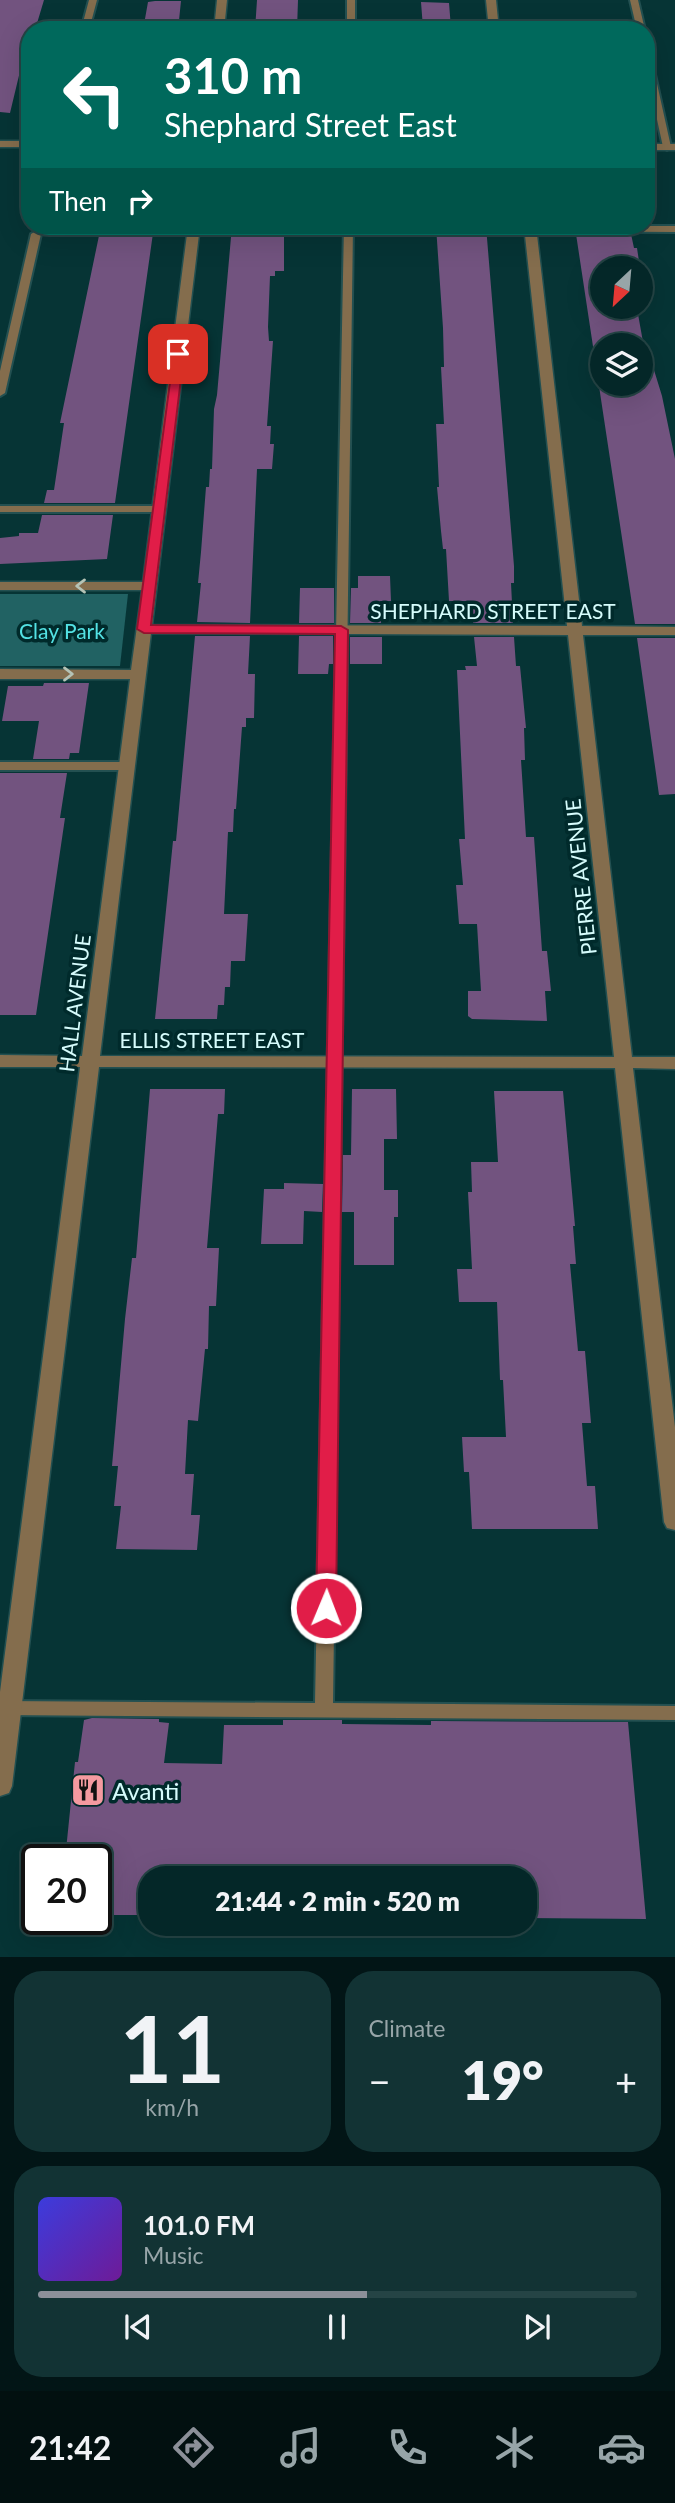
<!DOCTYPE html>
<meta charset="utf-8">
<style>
:root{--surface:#042728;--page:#123334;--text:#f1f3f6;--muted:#97a5a8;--line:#254445;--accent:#8c9099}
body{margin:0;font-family:Lato,sans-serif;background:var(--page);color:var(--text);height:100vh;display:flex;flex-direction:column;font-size:26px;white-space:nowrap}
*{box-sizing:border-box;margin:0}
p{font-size:23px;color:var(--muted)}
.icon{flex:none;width:38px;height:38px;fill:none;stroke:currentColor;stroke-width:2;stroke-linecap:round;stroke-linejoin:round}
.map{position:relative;height:1957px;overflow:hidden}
.panel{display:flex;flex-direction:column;gap:14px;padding:14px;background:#021516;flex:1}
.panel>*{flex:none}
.hud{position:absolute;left:21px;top:21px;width:634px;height:214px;border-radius:28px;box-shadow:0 7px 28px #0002,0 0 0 2px var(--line);background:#00695c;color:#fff;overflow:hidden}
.needle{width:46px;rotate:206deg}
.tools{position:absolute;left:590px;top:256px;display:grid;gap:14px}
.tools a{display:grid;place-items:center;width:63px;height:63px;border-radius:50%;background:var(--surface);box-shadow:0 7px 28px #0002,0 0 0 2px var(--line);font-size:35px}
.speed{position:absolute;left:21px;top:1844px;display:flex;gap:14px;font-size:35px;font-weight:700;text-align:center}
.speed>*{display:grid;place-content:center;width:91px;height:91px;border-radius:50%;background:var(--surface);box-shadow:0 7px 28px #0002,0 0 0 2px var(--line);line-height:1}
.speed .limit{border:4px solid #111;border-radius:10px;background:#fff;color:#111}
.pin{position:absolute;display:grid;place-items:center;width:60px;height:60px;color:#fff;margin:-30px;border-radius:14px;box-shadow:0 4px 10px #0006}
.me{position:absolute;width:77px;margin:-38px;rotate:1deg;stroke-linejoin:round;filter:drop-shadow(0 0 5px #0008)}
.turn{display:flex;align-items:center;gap:24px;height:147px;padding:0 28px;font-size:32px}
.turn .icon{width:91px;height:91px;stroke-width:2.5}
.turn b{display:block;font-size:49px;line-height:60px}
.then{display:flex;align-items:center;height:66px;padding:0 28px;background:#0003;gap:14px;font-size:26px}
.big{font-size:52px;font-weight:800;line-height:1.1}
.panel .card{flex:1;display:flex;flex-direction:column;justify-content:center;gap:10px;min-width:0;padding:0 24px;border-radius:28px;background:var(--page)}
.panel .dial{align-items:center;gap:0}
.dial b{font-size:91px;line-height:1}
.song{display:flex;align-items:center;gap:21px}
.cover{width:84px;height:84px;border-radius:10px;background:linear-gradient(135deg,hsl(240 70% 55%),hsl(280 70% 35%))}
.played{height:7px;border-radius:4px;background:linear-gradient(90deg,var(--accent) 55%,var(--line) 55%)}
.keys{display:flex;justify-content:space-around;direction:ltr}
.heat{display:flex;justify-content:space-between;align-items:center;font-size:38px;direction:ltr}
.panel .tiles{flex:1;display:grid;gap:14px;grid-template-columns:1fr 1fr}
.card:last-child{grid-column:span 2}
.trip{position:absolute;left:138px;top:1866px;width:399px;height:70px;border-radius:28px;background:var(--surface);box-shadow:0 7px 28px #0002,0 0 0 2px var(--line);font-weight:800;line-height:70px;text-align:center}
.tabs{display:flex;height:112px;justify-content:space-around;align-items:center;background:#021010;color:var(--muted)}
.tabs .icon{width:49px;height:49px}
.tabs .active{color:var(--accent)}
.tabs b{font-size:32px;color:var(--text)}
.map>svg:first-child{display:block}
</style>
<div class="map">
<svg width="675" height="1957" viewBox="0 0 675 1957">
<rect width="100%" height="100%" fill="#063435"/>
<path fill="#216263" d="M0 594H128L120 666H0Z"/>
<path fill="#72537f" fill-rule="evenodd" d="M0 0H44L35 30H30V48L25 63H22L10 113 0 112Z
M257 0H298L297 30H255Z
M155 1H181L178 30H143L148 2Z
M421 2 449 3 451 28H423Z
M101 226H154L115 503H44L47 490H54L64 423H60Z
M232 226H284V271H275V276H270L268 327 269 341H273L267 426H271L270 444H274L272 469H257L250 623 197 622 201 583H198L201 552 206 487H209L210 469H212L214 409 217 395Z
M436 226H486L514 566V583H511L513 623H473L472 601H449L446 549H443L441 531 437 487H439L436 424H444L441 367H444L443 328Z
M576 234H631L634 248H637L640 268H602V306L640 305 642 314H638L648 370H654L662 396 675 459V624H635ZM602 345H640V383H602Z
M42 515H113L107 559 0 564V538L19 536V533H38Z
M358 576H390L391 601H380L381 623H350L351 588H358Z
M300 588H334V623H299Z
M195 636H250L248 674H255L254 718H246V727H242L236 809H234L233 832H228L224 914H248L245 961H231L230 987H225L224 1005H218L217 1019H155L173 841H176Z
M299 636H333V664H329L328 674H298Z
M350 637H382V664H350Z
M474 637H514L516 666H520L526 728H524L525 760H521L526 837H534L542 951H547L551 991H545L547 1021 472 1019 468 1016V991H481L477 924H459L456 885H463L459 839H465L457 670H466L465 666H477Z
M637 638H675V794L659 795Z
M44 683H89L79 753H70L69 759H33L39 721H2L8 686H43Z
M0 773H67L60 818H65L36 1015H0Z
M150 1089H225L224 1114H218L207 1248H219L216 1306H209L208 1349H205L198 1421 188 1420 185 1474H194L191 1515H200L197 1550 116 1549 121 1506H114L118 1466H112L125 1319 132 1258H136Z
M352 1089H396L397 1139H384V1190H398V1217H394V1265H354V1212H342L343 1155H351Z
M494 1091H563L575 1226H573L576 1264H570L578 1351H585L591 1423H582L587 1486H595L598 1529H472L469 1472H464L462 1437H506L503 1380H500L497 1302H459L457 1269H472L468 1192H472L471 1162H498Z
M284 1183 323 1184 322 1212 304 1211 303 1244H261L264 1189H284Z
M92 1718 159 1719V1722L169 1723 164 1763 222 1764 224 1725H283V1720H342V1724L431 1725V1721L628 1722 646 1919 525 1918V1878H150V1915H96V1860H65L75 1762H78L84 1720Z"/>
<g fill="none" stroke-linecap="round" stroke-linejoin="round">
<g stroke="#235051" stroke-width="4">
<path id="lane" d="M89 0H97L89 30H81Z
M347 0H355V30H347Z
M630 0H638L645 30H637Z
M646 50 650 52 671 147 667 150 663 147 646 69Z
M344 226H353L333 1703 675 1706V1720L0 1715V1701L315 1703Z
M528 226H675V232L530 231 525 228Z
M36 231 41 234 5 393 0 396V371L31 234Z
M0 506H159L164 509 159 512H0Z
M0 762H127L133 766 127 770H0Z"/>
</g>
<g stroke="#235051" stroke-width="3">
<path id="street" d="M217 0H227L224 30H214Z
M486 0H496L499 30H489Z
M0 141H30V147H0Z
M646 144H675V150H646Z
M188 226H200L152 625 567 626 524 226H536L582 626 675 627V635H583L632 1057H675V1069L633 1068 675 1427V1530L667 1528 664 1522 615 1068 99 1067 12 1786 9 1793 0 1796V1692L80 1067H0V1055L82 1056 130 679H0V669L131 670 142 590H0V582H143ZM151 633 568 635 614 1057 100 1056Z"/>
</g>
<use href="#lane" fill="#846d4d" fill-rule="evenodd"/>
<use href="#street" fill="#846d4d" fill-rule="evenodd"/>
</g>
<defs><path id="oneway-chevron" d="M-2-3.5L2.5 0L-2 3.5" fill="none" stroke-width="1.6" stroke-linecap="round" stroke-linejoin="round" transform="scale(1.75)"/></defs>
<g stroke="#b5c3b6">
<use href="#oneway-chevron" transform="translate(81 586) rotate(-180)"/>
<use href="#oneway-chevron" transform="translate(68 674)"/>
</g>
<path fill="#e11d48" stroke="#92132f" stroke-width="2" d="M174 352 184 354 151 625 341 626 348 630 336 1608 333 1613 326 1616 319 1613 316 1608 335 634 144 633 137 629Z"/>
<defs>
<g id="restaurant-square" transform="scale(1.75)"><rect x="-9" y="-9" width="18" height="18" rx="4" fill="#f49aa0" stroke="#002a2b"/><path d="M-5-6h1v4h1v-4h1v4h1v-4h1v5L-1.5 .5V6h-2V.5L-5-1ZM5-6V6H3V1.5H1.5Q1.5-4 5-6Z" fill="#111"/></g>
</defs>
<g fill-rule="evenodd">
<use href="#restaurant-square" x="88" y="1790"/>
</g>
<g text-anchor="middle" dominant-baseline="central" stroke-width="7" stroke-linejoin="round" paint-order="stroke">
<g font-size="21" fill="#d6fcfc" stroke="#002a2b">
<text x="493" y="610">SHEPHARD STREET EAST</text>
<text transform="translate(580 877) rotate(-96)">PIERRE AVENUE</text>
<text transform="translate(74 1003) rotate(-83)">HALL AVENUE</text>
<text x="212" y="1039">ELLIS STREET EAST</text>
</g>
<g font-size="21" fill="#53e2e4" stroke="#002a2b">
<text x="62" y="630">Clay Park</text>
</g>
<g font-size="24" fill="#d6fcfc" stroke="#002a2b" text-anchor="start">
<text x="112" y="1790">Avanti</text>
</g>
</g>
</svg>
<div class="tools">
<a><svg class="needle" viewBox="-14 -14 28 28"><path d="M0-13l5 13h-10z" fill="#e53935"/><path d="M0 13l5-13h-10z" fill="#97a5a8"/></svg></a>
<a><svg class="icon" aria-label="layers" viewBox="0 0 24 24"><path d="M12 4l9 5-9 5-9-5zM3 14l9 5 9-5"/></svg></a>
</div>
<div class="speed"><div class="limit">20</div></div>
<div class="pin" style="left:178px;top:354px;background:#d93025"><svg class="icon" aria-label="arrive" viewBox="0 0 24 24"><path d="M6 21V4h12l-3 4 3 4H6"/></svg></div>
<svg class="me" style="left:326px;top:1608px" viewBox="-20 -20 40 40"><circle r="17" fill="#e11d48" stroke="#fff" stroke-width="3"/><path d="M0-11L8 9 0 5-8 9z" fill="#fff"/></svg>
<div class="trip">21:44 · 2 min · 520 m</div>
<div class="hud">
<div class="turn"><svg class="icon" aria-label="left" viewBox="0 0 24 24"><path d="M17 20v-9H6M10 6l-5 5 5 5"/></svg><div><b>310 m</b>Shephard Street East</div></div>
<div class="then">Then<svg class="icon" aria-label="right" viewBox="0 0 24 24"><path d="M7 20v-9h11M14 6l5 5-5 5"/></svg></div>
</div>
</div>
<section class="panel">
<div class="tiles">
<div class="card dial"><b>11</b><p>km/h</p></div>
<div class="card"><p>Climate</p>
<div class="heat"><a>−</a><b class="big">19°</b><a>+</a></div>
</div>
<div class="card">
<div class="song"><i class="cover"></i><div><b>101.0 FM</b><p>Music</p></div></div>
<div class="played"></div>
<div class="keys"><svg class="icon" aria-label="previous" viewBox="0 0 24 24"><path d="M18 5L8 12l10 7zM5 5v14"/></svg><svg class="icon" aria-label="pause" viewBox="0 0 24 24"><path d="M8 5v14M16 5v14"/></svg><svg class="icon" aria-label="next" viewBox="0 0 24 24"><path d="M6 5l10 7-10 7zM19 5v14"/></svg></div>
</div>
</div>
</section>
<nav class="tabs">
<b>21:42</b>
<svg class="icon active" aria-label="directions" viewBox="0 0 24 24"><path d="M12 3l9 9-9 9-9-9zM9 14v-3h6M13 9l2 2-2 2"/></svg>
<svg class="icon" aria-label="music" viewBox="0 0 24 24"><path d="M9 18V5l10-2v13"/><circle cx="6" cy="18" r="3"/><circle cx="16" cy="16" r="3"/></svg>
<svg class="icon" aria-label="phone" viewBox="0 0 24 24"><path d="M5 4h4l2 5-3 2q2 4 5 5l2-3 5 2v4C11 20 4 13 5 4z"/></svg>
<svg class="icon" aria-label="climate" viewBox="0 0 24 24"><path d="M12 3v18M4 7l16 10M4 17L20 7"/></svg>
<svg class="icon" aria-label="car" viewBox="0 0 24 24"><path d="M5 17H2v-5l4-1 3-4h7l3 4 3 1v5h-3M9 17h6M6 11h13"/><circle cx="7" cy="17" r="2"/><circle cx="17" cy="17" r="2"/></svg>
</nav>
